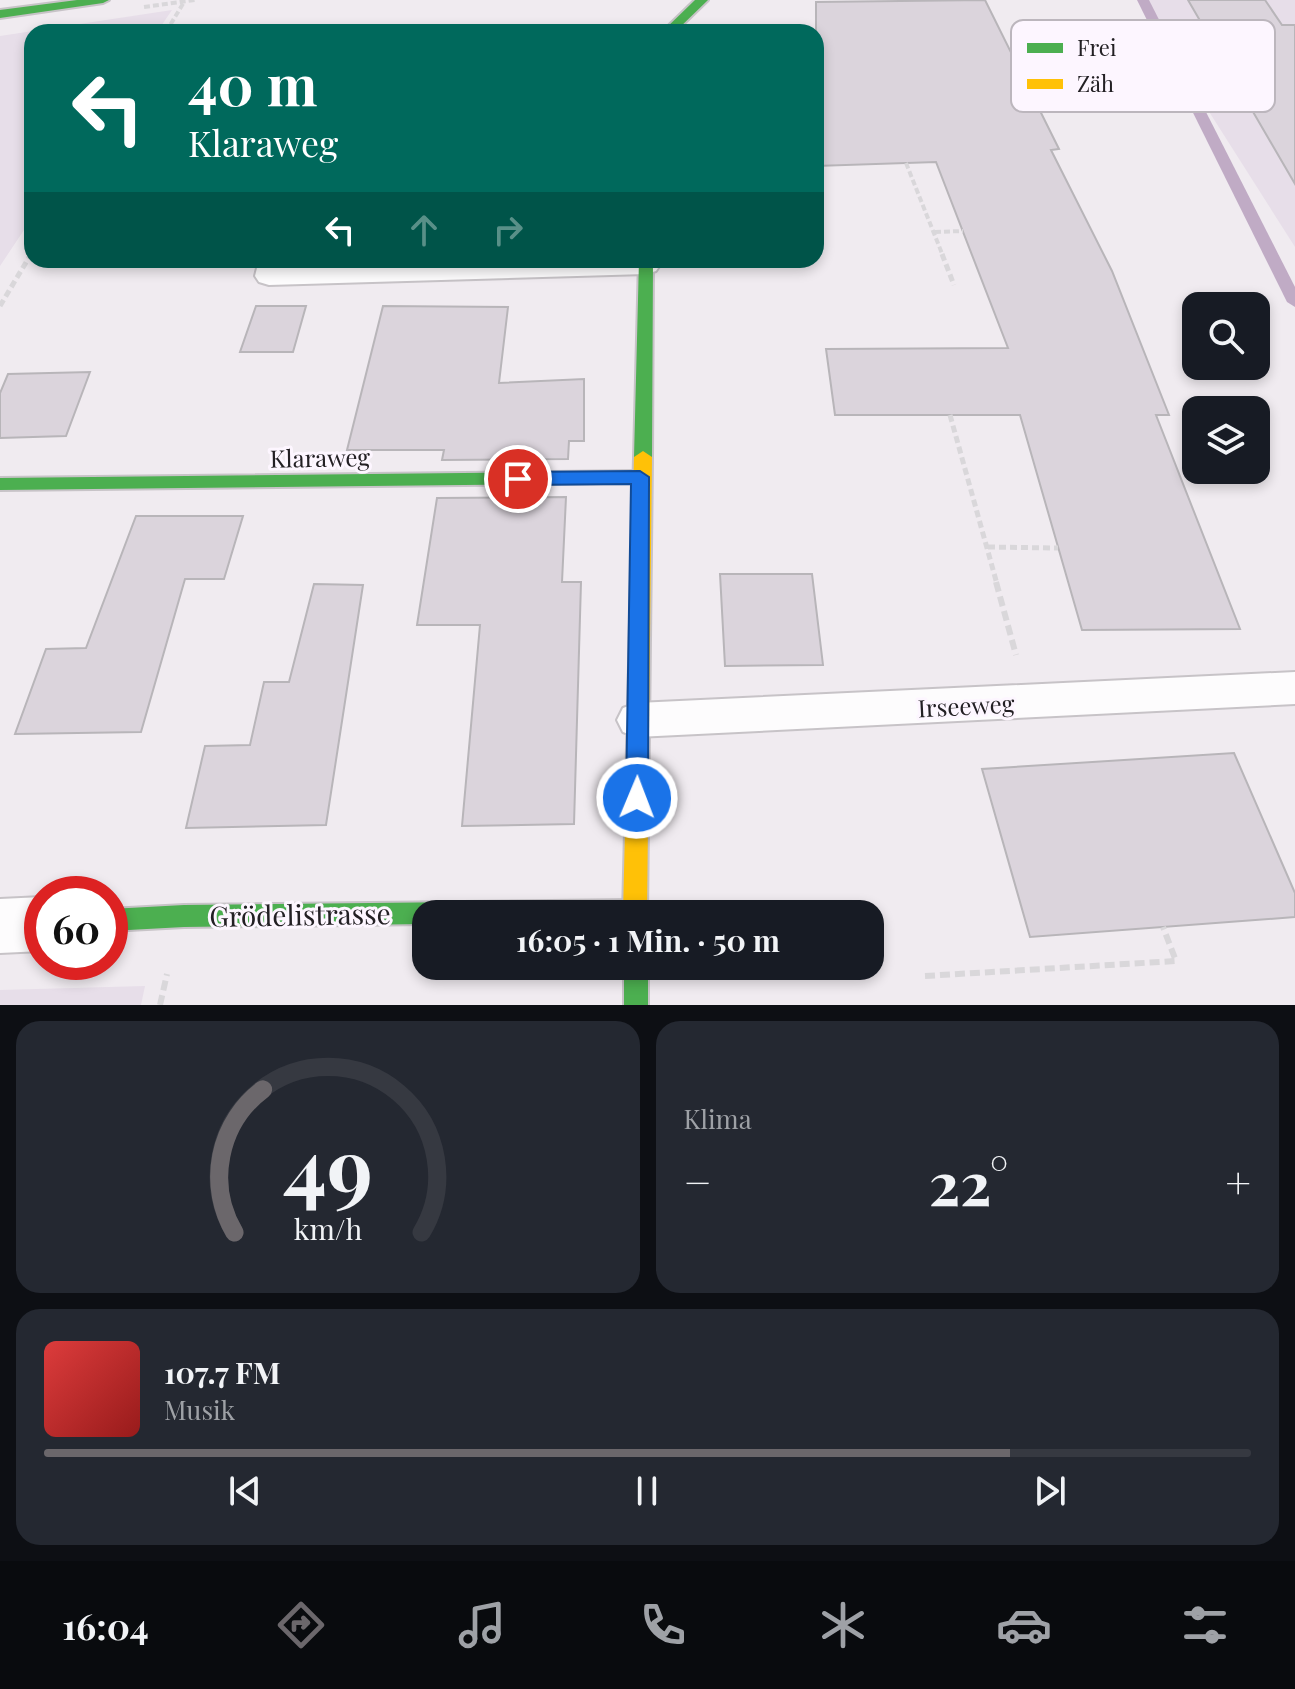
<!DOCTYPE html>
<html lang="de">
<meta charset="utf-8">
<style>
:root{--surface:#171b24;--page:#242831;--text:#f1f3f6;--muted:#9ea1a6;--line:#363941;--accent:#6b676b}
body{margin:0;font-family:"Playfair Display",serif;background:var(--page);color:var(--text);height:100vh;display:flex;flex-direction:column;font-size:30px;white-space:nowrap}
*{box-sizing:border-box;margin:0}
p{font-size:26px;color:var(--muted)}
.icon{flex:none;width:44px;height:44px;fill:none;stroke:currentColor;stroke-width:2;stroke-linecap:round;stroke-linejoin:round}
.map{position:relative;height:1005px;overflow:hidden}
.details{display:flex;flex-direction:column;gap:16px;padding:16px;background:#0d0f14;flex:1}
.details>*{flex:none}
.banner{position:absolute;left:24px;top:24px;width:800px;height:244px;border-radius:24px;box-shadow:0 4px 12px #0003;background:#00695c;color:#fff;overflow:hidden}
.fabs{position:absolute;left:1182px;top:292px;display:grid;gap:16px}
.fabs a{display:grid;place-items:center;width:88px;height:88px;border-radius:16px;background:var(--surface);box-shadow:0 4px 12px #0003;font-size:40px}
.speed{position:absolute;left:24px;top:876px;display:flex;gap:16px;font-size:40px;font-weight:700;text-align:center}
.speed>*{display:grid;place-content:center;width:104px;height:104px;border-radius:50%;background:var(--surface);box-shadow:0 4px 12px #0003;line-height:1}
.speed .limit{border:12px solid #d22;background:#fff;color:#111}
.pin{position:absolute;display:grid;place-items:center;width:68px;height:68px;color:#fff;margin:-34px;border:4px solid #fff;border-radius:50%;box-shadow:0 2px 8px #0007}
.me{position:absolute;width:88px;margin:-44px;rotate:1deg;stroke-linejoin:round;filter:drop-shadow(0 0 6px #0008)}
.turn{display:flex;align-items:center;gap:28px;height:168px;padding:0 32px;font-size:36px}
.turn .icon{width:104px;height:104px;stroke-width:2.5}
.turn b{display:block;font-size:56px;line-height:68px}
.lanes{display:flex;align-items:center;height:76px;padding:0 32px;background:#0003;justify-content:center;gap:40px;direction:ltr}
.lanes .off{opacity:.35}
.big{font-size:60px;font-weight:700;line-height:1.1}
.details .widget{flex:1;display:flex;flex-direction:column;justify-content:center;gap:12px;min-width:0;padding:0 28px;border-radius:24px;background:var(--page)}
.details .dial{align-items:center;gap:0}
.dial svg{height:208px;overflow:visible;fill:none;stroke:var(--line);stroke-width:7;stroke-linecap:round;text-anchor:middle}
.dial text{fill:var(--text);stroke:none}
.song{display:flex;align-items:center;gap:24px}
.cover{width:96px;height:96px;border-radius:12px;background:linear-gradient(135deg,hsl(0 70% 55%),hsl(0 70% 35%))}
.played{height:8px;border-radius:4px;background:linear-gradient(90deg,var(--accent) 80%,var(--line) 80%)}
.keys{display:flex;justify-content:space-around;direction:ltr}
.heat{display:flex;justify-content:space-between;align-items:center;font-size:44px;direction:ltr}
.details .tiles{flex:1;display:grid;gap:16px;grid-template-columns:1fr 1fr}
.widget:last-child{grid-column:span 2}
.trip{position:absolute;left:412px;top:900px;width:472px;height:80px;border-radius:24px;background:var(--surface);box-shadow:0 4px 12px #0003;font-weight:700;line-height:80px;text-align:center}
.menu{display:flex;height:128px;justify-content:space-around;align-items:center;background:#090b0e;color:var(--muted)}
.menu .icon{width:56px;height:56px}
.menu .selected{color:var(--accent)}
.menu b{font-size:36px;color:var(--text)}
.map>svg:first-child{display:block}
</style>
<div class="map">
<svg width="1295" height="1005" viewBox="0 0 1295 1005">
<rect width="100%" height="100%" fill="#f0ebf0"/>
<path fill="#e7dee9" d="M1138 0H1295V247Z
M172 10 157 32H32V218L0 266V36Z
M145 986 141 1005H0V990Z"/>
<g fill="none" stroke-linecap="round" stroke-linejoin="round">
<path fill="#c0abc5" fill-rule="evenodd" d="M1137 0H1149L1295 287V307L1287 302Z"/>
</g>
<path fill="#dbd4dc" stroke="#b8b5b9" stroke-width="2" d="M985 0 1059 149 1051 150 1112 271 1169 415H1156L1240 629 1082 630 1020 415H835L826 349 1008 348 936 162 816 166V2Z
M1188 0H1265L1282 25H1295V184Z
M256 306H306L293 352H240Z
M383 306 508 307 499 383 584 379V441H569L568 459 442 460 444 450H347Z
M90 372 66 436 0 438V393L8 374Z
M566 497 562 582H581L574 824 462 826 480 625H417L437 498Z
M136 516H243L224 579H185L141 732 15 734 46 649 86 648Z
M720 574H812L823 665 725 666Z
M314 584 363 585 326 825 186 828 205 746 250 745 264 682H289Z
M1234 753 1295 893V917L1030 937 982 769Z"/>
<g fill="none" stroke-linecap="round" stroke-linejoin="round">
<g stroke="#c7c3c7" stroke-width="4">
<path id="lane" d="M259 260H287L285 267 522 260H657L660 265 656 271 646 274 269 285 259 282 255 276Z
M1295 672V704L637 737 623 732 617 720 623 708 637 703Z"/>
</g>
<g stroke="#c7c3c7" stroke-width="4">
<path id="street" d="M42 897V951L0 953V899Z"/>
</g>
<g stroke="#c7c3c7" stroke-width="4">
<path id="fast" d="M77 0H109L103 3 0 18V10Z
M695 0H708L675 32H662Z
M639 260H653L652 457 643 463 634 457Z
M640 471 649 477 640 483 0 490V478Z
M635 900 643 903 645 914H426V924L184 927 110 931V909L184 905Z
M624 966H648V1005H624Z"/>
</g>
<g stroke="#c7c3c7" stroke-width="4">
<path id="slow" d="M643 451 652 457 647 914H623L634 457Z"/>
</g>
<path stroke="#d9d7da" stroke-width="4" stroke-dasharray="6 3" stroke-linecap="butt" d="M144 7 195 0
M166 32 184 2
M906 163 943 256
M935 232 963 231
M30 256 32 253"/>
<path stroke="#d9d7da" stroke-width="5" stroke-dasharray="7 4" stroke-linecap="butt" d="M942 254 954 285
M0 306 31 254
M950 415 997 584
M988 547 1058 548"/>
<path stroke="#d9d7da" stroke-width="6" stroke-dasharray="10 5" stroke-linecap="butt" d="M996 582 1016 655
M925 976 1176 961 1163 927
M160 1005 167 974"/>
<use href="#lane" fill="#fdfcfd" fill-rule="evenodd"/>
<use href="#street" fill="#fdfcfd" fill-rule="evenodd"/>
<use href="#fast" fill="#4caf50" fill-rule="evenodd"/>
<use href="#slow" fill="#ffc107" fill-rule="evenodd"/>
</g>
<path fill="#1a73e8" stroke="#114b97" stroke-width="2" d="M640 471 649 477 648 798 645 805 637 808 630 805 626 798 631 484 518 485 509 479 518 472Z"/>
<g text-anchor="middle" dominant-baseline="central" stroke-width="6" stroke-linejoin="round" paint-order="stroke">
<g font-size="24" fill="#232024" stroke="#fdf6ff">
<text transform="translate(320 457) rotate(-1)">Klaraweg</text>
<text transform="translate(966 705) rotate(-3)">Irseeweg</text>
</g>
<g font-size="28" fill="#232024" stroke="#fdf6ff">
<text transform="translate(300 914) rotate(-1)">Grödelistrasse</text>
</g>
</g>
<rect x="1011" y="20" width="264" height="92" rx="12" fill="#fdf6ff" stroke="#bcb6bd" stroke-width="2"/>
<rect x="1027" y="43" width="36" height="10" fill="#4caf50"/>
<rect x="1027" y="79" width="36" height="10" fill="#ffc107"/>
<g font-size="22" fill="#232024">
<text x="1077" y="56">Frei</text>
<text x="1077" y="92">Zäh</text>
</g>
</svg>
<div class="fabs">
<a><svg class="icon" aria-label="search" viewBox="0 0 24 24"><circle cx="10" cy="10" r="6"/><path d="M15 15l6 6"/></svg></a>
<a><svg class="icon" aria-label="layers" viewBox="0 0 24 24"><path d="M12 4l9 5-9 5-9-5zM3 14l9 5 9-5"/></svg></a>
</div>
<div class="speed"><div class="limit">60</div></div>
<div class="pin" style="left:518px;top:479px;background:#d93025"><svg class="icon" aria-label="arrive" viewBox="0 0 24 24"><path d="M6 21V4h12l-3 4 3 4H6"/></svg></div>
<svg class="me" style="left:637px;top:798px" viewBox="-20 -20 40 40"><circle r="17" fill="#1a73e8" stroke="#fff" stroke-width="3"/><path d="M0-11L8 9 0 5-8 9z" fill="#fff"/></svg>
<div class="trip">16:05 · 1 Min. · 50 m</div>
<div class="banner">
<div class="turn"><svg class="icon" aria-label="left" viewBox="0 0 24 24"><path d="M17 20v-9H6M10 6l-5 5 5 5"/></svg><div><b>40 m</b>Klaraweg</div></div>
<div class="lanes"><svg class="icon" aria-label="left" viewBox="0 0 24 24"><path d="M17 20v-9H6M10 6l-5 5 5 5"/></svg><svg class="icon off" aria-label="ahead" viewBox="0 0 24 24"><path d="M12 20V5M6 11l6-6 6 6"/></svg><svg class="icon off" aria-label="right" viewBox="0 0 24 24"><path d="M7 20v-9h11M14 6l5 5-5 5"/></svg></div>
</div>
</div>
<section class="details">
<div class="tiles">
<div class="widget dial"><svg viewBox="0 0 100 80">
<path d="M14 69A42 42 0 1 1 86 69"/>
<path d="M14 69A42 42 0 0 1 25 14" stroke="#6b676b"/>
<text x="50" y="56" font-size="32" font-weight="700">49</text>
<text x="50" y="72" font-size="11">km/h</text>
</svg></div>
<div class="widget"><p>Klima</p>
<div class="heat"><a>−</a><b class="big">22°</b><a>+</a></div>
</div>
<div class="widget">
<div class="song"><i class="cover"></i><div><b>107.7 FM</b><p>Musik</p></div></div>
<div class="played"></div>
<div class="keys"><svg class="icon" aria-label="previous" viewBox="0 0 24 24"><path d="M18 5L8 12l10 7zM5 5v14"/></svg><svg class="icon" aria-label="pause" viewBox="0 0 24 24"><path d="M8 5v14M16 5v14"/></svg><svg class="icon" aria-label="next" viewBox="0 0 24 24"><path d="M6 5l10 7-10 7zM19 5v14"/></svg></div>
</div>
</div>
</section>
<nav class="menu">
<b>16:04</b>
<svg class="icon selected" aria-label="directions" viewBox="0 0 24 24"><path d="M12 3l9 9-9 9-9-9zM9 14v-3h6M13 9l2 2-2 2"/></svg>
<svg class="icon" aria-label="music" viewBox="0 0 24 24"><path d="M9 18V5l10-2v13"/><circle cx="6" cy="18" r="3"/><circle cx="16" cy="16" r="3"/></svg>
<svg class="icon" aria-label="phone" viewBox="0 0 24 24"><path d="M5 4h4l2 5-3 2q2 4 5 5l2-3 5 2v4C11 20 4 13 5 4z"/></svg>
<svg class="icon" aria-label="climate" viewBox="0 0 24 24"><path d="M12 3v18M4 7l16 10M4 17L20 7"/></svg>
<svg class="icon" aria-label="car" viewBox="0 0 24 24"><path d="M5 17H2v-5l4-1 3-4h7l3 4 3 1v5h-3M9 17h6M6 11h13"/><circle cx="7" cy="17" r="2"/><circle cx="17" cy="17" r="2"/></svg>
<svg class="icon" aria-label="filters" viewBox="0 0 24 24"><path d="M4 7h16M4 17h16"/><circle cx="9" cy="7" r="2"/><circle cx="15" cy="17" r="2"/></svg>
</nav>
